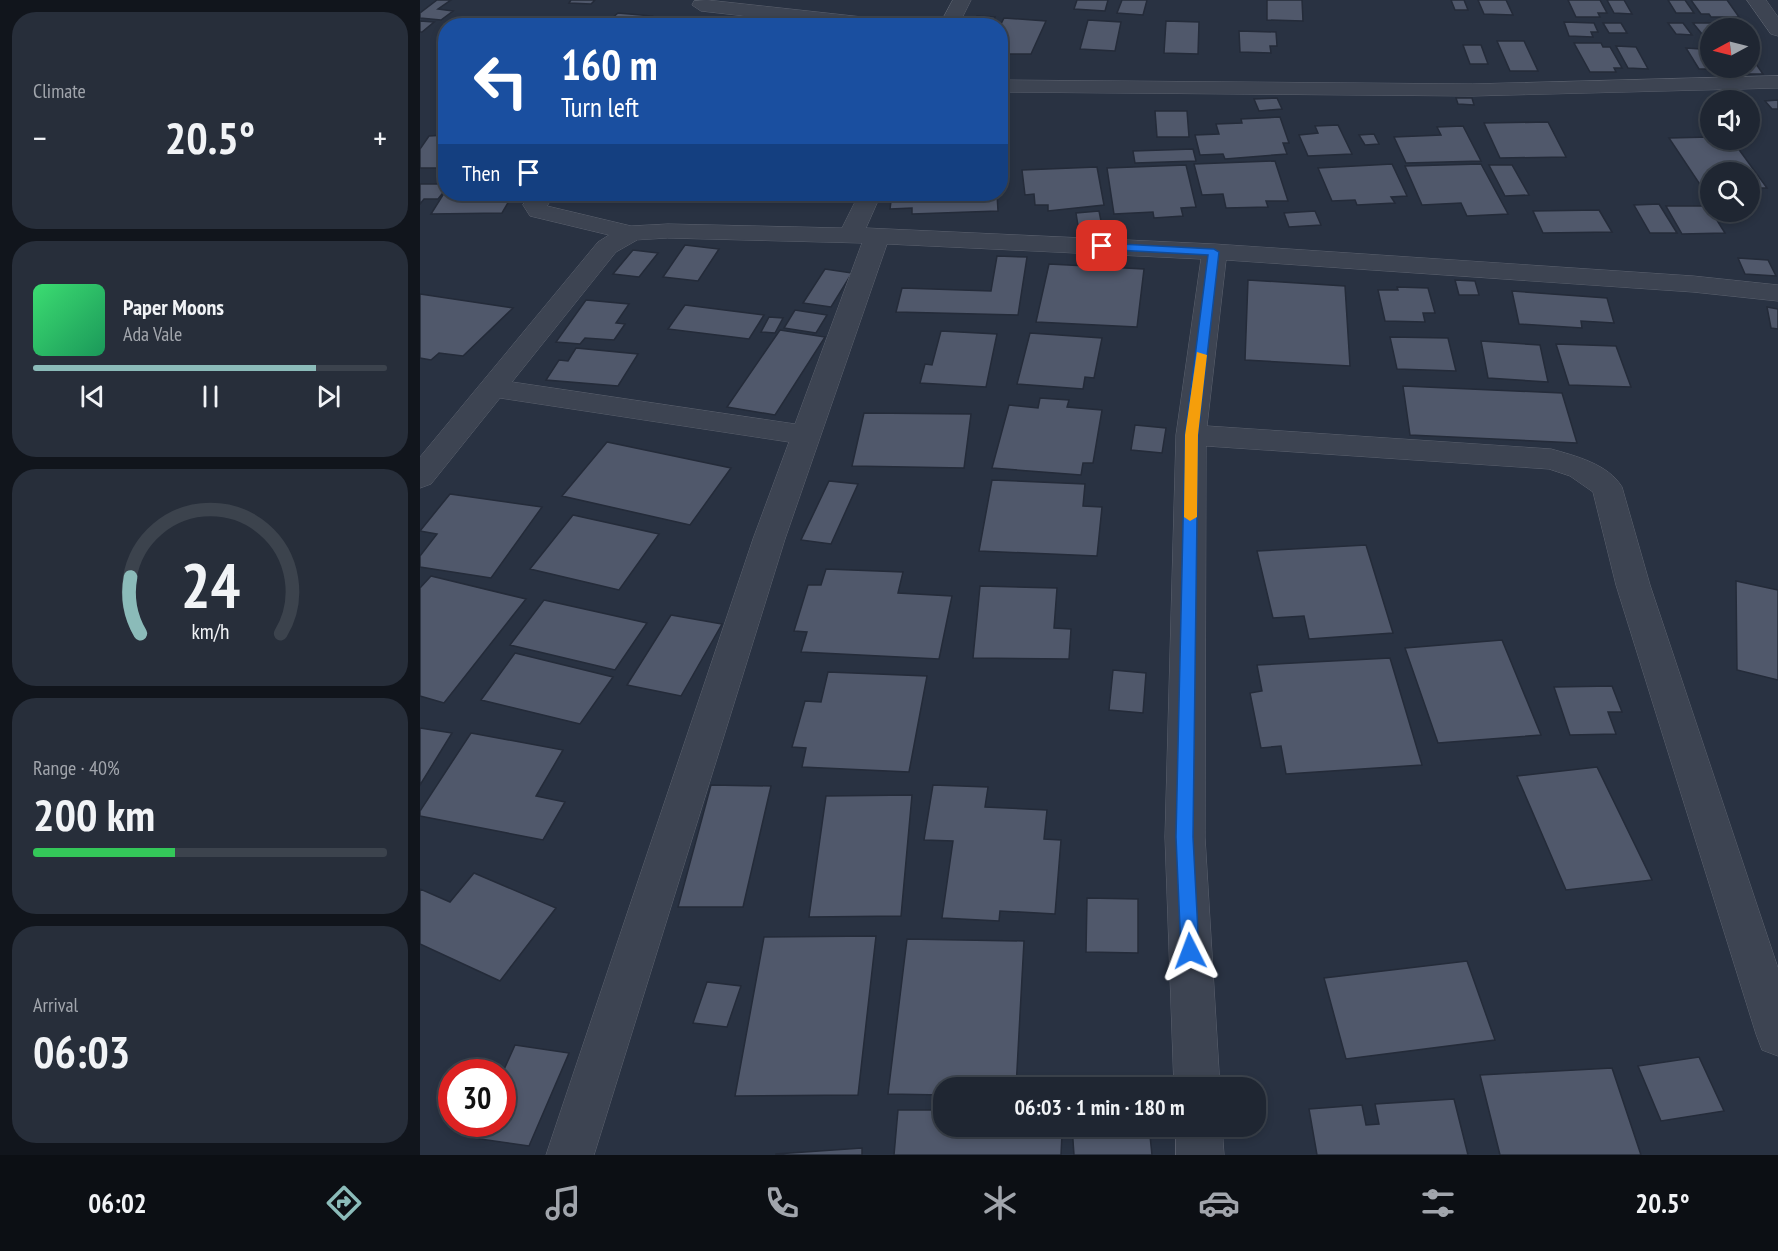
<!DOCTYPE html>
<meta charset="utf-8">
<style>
:root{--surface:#1f2632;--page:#272e3a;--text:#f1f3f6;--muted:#a1a5ac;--line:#3c434d;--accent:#8bbbb9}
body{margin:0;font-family:"PT Sans Narrow",sans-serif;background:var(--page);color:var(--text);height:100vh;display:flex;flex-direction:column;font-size:22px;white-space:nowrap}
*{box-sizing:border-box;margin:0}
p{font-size:20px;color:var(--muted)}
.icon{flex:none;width:33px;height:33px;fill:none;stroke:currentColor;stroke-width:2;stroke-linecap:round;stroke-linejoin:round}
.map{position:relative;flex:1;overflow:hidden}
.sheet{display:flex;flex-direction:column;gap:12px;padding:12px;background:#11151c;width:420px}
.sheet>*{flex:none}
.top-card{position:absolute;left:18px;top:18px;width:570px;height:183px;border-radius:24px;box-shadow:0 3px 9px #0003,0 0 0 2px var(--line);background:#1a4fa0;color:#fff;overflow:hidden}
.needle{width:39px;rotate:263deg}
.fabs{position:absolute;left:1280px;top:18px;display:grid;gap:12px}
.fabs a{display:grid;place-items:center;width:60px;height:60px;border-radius:50%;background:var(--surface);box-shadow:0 3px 9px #0003,0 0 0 2px var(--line);font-size:30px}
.speed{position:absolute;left:18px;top:1059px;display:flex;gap:12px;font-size:30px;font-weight:700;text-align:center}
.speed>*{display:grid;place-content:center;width:78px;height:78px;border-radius:50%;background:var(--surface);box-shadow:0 3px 9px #0003,0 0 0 2px var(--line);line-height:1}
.speed .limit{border:9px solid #d22;background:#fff;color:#111}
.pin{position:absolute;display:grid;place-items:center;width:51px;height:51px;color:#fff;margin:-26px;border-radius:12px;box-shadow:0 3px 9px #0006}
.me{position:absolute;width:66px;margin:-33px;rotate:357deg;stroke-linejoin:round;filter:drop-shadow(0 0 4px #0008)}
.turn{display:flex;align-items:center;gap:21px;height:126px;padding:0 24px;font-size:27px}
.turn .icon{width:78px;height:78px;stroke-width:2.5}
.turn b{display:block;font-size:42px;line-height:51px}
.then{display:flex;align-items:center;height:57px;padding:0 24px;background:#0003;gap:12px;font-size:22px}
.big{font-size:45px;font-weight:700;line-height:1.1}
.sheet .card{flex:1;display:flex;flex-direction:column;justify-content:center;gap:9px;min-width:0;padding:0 21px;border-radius:24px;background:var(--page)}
.sheet .dial{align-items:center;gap:0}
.dial svg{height:156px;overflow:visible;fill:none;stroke:var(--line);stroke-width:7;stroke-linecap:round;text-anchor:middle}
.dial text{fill:var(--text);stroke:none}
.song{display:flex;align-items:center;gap:18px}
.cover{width:72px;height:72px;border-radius:9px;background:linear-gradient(135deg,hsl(140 70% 55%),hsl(150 70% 35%))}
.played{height:6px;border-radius:3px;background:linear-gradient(90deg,var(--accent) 80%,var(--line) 80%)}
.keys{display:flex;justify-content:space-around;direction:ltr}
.heat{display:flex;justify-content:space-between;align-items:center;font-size:33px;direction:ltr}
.charge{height:9px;border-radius:4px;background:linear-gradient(90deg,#34c759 40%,var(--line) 0)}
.trip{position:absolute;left:513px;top:1077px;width:333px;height:60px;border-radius:24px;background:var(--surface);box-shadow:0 3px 9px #0003,0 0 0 2px var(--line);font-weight:700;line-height:60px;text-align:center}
.tab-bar{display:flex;height:96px;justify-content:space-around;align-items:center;background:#0c0f14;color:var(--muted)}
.tab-bar .icon{width:42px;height:42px}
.tab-bar .on{color:var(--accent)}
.tab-bar b{font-size:27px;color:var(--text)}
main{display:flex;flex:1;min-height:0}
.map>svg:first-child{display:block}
</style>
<main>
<section class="sheet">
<div class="card"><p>Climate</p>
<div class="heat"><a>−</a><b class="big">20.5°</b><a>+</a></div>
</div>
<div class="card">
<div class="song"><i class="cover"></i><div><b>Paper Moons</b><p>Ada Vale</p></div></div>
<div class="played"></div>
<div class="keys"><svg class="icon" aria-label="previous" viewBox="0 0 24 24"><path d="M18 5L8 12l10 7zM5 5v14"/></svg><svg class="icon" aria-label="pause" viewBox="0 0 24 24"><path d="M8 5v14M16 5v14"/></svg><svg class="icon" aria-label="next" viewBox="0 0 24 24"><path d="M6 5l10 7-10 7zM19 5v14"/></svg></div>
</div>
<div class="card dial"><svg viewBox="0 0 100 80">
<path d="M14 69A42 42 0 1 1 86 69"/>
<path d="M14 69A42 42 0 0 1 9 40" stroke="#8bbbb9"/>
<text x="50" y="56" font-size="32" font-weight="700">24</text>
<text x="50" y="72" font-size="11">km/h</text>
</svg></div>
<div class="card"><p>Range · 40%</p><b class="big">200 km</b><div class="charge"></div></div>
<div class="card"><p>Arrival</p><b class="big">06:03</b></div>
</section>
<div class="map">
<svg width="1358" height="1155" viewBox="0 0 1358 1155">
<rect width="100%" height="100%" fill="#293242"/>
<path fill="#50586b" stroke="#242b39" stroke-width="1.5" d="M17 0H31L18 9 33 11 21 20 0 18V13Z
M151 0H175L171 4 149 3Z
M657 0H688L685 11 654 9Z
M702 0H727L723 15 697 13Z
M847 0H882L883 21 847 20Z
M1031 0H1044L1048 10H1035Z
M1058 0H1086L1093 15 1064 14Z
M1148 0H1180L1187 13H1178L1180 17H1156Z
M1187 0H1204L1212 14 1194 13Z
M1248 0H1265L1274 13H1256Z
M1271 0H1307L1319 17H1291L1289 14H1281Z
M198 13 232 16 222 26H183Z
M557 16 575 17 571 26H552Z
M584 18 626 21 611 54H580V26Z
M316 20 380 26H311Z
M668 20 701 22 695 51 660 49Z
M0 21 14 22 2 32H0Z
M133 21 167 26H128Z
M746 21 779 22 778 54 744 53Z
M1144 22 1174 23 1178 32H1171L1173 37 1149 36Z
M1183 23H1201L1207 33H1189Z
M1248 23H1263L1272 35 1256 34Z
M1273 23H1306L1311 28H1290V35L1282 34Z
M819 31 856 32 857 46H850L851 53 820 52Z
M1077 41H1104L1118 71H1090Z
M1154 43H1181L1183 47H1190L1202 68H1194L1196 72H1170Z
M1043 45H1061L1068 64H1050Z
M1196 46 1216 47 1228 69 1208 68Z
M1266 48 1281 49 1285 55H1281L1287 63H1290V68L1294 69H1279Z
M1329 54 1343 74H1317L1305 68H1329Z
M857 98 862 109 839 111 834 99Z
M1036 98H1052L1054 105 1038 104Z
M1358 100V109H1352L1345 101Z
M735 111H767L769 137H737Z
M860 117 869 143H863L867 154 805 159 803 154 780 155 775 135 799 134 796 124 822 123 821 119Z
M1128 122 1146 157 1080 158 1064 123Z
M918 125 932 154 888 156 879 135 898 133 895 126Z
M1043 126 1061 161 986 163 974 137 1021 135 1017 127Z
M954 134 959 144 945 145 939 135Z
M26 135V168H0V149L9 136Z
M1290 137 1312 140 1347 188H1329V172H1290V188L1283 189 1249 138Z
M773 149 776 161 715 163 713 151Z
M855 161 868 201H846L848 207 806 208 803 194 782 195 774 164Z
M972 164 987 196 971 197 975 203 937 205 935 200 912 201 898 168Z
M1061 164 1088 214 1047 216 1041 203 1002 205 985 166Z
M766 165 776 207 761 208 763 216 734 218 733 212 694 214 687 168Z
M1069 165H1092L1109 195 1085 196Z
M677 167 684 205 628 211V205H615L614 194 605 195 602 170Z
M0 184H26V189L18 199H4L0 204Z
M26 190V194H93L82 213 11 214Z
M472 194H577L578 211 492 214V208L470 209Z
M1239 204 1257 233H1230L1214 205Z
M1246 206H1288L1305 233 1262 234Z
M1179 210 1192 232 1123 233 1113 211Z
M679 211 683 231 659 232 656 213Z
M895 211 901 225 869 227 864 213Z
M265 245 299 249 278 281 243 277Z
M213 250 238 253 219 277 193 274Z
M577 256 607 257 598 315 476 312 482 288 571 291Z
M1318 258 1348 260 1356 276 1325 274Z
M629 264 724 269 717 327 616 322Z
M405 269 432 273 411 307 383 303Z
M828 280 925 286 930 366 825 360Z
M1035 280 1055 281 1059 295H1039Z
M977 287 1008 288 1015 313H1003L1005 322 965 321 958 290H978Z
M1092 291 1187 298 1194 323 1161 321 1162 328 1099 324Z
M0 294 93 308 43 356 19 353 11 360 0 358Z
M166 300 209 304 196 323 205 324 194 340 165 338 160 344 136 342Z
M265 305 344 315 329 339 248 329Z
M1347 307 1358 309V329L1351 328Z
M375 310 407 315 396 333 364 328Z
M349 317 363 318 355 333 341 332Z
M360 330 405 337 355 415 307 407Z
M521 331 577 334 566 387 500 383 505 364 512 365Z
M610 333 682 338 674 378 665 377 663 389 597 384Z
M970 337 1028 338 1036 371 977 369Z
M1061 341 1120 345 1128 382 1068 378Z
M1136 344 1196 346 1211 387 1149 385Z
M156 348 218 354 198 386 126 380 139 360 148 361Z
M983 386 1142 393 1157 443 990 435Z
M620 398 649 400 647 407 682 410 673 463H663L661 475 572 468 589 405 618 408Z
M444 413 551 414 544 468 432 466Z
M715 425 746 428 742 453 711 450Z
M187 442 311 468 270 525 142 496Z
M572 480 665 484 663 506 682 507 677 556 559 551Z
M409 481 438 484 411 544 381 540Z
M30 494 122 507 71 578 0 567V556L17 534 0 531Z
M153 515 239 534 199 590 110 569Z
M946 545 973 633 889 639 884 616 853 618 837 551Z
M406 569 483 572 478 593 532 596 519 659 381 652 387 632 374 631 388 585H401Z
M11 576 106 599 24 703 0 696V588Z
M1316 581 1358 590V680L1317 670Z
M560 586 637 588 634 628 651 629 649 659 553 658Z
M124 600 227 623 195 670 90 645Z
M251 615 302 624 261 696 207 685Z
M1082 640 1121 735 1018 743 985 648Z
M95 653 193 677 160 724 61 700Z
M970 658 1002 765 866 774 861 746 841 748 830 693 842 691 837 665Z
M693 670 726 673 723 713 689 710Z
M408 672 507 676 489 772 382 767 386 748 372 747 385 701 401 702Z
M1192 686 1202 712H1188L1196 734 1150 735 1134 687Z
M0 728 32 733 0 785Z
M51 733 143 750 116 796 145 802 123 840 0 816V811Z
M1177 767 1232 880 1146 890 1097 776Z
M291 785 351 786 323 907H258Z
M513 785 568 787 565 807 627 810 624 839 641 840 635 914 580 911 579 921 522 918 533 841 504 840Z
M492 795 481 916 389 917 406 796Z
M54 873 136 908 80 981 0 944V889L30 902Z
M667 898 718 899V953L666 952Z
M456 936 438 1095 315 1096 344 937Z
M487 939 604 941 596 1088H524V1095L468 1094Z
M1047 961 1075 1040 926 1059 904 978Z
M287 982 321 986 307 1027 273 1023Z
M95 1045 149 1053 109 1146 53 1138 60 1124H82V1074Z
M1279 1057 1304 1111 1241 1121 1218 1066Z
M1192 1068 1221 1155H1080L1060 1075Z
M726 1083V1088H656Z
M1034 1099 1048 1155H897L889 1109 942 1105 946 1125 959 1124 955 1104Z
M478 1110H524V1126H617L616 1134H642L641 1155H474Z
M652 1126H729L732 1155H654Z
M442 1148V1155H356V1154Z"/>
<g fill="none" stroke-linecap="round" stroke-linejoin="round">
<g stroke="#5c626f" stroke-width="1">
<path id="street" d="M287 0 470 20 479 26H413L281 11 272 5 274 1Z
M533 0H551L538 26H519Z
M1327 0H1346L1358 17V36L1351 34Z
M1358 76V88L1052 96 580 92V80L1052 84Z
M112 194H135L127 206 211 226 248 224 422 228 439 194H461L446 228 794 244 1273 276 1358 285V301L1273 292 806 260 787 426 1131 449C1156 456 1188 464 1202 487L1230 585 1358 968V1056L1342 1050 1336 1034 1196 585 1173 492 1150 476 1129 469 786 446 785 837 800 1088H754L745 837 756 435 781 259 467 244 365 539 174 1155H126L333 539 369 442 80 398 11 484 0 488V457L178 242 189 235 110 216 103 205ZM248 238 442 243 375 424 92 382 196 252 217 240Z
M756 1126H802L804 1155H756Z"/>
</g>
<use href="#street" fill="#3d4452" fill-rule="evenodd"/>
</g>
<path fill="#1a73e8" stroke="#114b97" stroke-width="1.5" d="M682 243 794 249 799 252 778 435 773 837 779 951 776 957 770 959 764 957 761 951 756 837 765 435 788 255 678 249V244Z"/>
<path fill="#f59e0b" d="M777 352 787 355 778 435 777 517 770 521 764 517 765 435Z"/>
</svg>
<div class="fabs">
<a><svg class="needle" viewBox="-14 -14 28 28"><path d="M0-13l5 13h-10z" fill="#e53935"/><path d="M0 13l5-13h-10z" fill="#a1a5ac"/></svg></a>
<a><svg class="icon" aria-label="sound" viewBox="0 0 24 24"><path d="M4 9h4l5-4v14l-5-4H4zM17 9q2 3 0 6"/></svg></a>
<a><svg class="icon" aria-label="search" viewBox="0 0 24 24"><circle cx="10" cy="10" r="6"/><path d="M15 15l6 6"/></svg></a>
</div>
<div class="speed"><div class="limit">30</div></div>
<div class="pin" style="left:682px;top:246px;background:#d93025"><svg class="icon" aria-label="arrive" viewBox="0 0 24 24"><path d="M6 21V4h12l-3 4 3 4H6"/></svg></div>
<svg class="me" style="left:770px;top:951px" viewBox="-20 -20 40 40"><path d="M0-17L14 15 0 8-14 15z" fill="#1a73e8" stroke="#fff" stroke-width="4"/></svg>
<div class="trip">06:03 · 1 min · 180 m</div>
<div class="top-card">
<div class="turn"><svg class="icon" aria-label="left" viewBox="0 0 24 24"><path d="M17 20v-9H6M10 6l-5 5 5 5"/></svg><div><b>160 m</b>Turn left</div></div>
<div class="then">Then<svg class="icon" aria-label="arrive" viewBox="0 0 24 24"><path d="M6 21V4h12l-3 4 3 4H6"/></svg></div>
</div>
</div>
</main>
<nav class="tab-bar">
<b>06:02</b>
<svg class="icon on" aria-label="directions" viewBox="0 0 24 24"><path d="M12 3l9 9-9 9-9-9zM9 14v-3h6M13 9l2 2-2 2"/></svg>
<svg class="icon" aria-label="music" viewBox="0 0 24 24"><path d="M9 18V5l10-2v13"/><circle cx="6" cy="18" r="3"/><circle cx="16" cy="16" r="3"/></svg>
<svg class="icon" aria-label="phone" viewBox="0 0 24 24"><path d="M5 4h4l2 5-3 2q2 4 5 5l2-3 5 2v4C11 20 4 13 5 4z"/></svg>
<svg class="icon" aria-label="climate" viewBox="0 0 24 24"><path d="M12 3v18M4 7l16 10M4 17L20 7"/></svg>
<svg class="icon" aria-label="car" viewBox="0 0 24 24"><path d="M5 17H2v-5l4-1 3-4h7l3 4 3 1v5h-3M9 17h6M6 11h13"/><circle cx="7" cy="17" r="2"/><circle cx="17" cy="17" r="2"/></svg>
<svg class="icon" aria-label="filters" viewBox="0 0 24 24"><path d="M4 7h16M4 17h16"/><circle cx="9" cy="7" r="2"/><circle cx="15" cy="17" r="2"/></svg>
<b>20.5°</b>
</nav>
